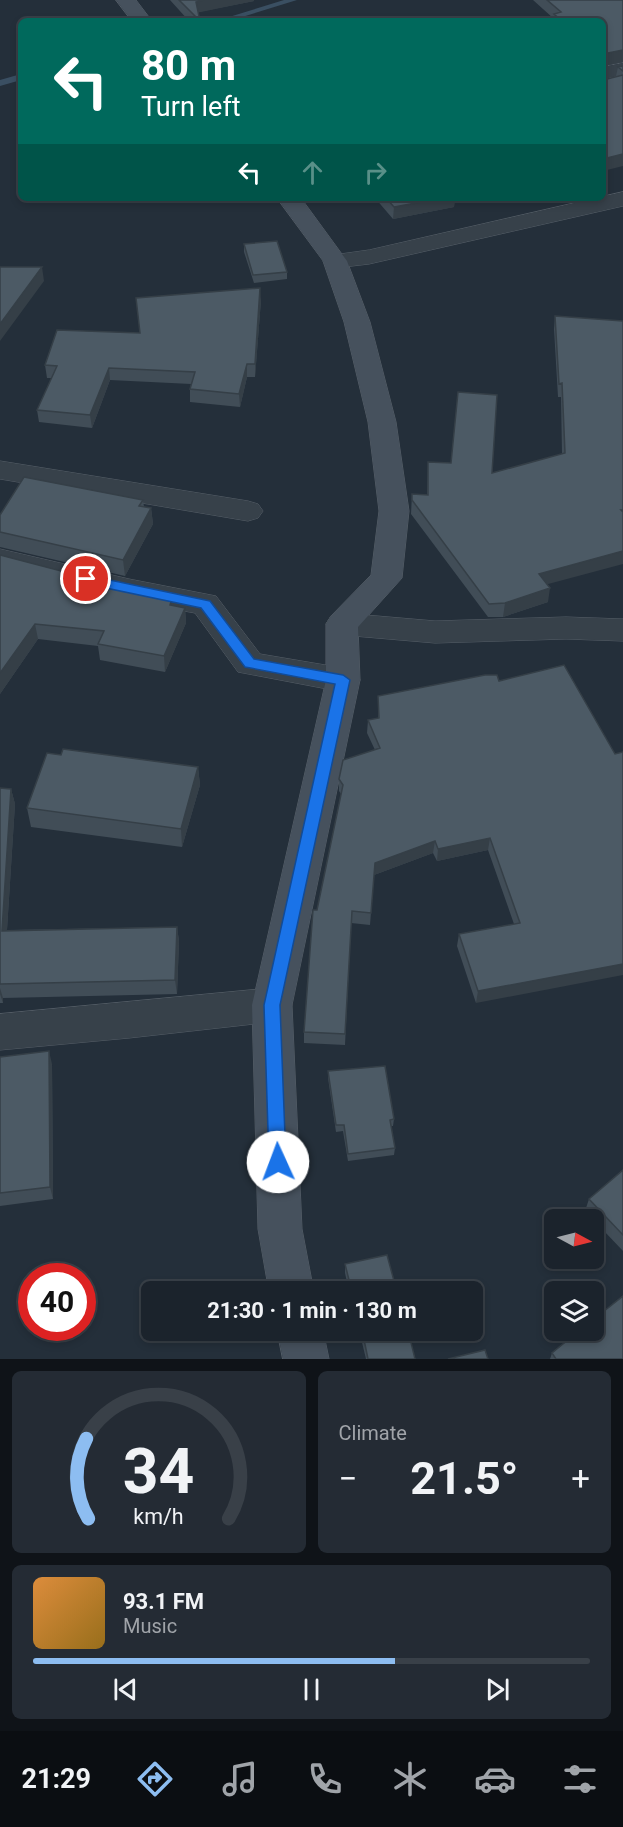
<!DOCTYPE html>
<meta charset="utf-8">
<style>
:root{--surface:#1b232c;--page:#242b34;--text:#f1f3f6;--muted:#a0a4a9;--line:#394048;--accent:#8dbdf1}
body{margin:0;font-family:Roboto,sans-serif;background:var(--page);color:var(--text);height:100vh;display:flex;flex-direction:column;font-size:22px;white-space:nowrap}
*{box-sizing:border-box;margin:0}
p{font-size:20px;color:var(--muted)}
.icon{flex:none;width:33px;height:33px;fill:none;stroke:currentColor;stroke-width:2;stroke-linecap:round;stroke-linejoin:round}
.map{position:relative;height:1359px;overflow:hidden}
.details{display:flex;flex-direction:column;gap:12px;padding:12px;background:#0f1318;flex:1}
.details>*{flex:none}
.banner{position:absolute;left:18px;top:18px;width:588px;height:183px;border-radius:9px;box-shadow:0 3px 9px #0003,0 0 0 2px var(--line);background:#00695c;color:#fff;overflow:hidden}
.needle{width:39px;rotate:97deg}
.tools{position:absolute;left:544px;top:1209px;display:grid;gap:12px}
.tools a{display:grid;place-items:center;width:60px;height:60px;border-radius:9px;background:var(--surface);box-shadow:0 3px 9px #0003,0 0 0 2px var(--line);font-size:30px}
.speed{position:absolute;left:18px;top:1263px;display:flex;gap:12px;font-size:30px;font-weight:700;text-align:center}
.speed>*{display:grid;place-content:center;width:78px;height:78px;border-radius:50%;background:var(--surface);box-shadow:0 3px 9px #0003,0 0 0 2px var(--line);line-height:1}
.speed .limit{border:9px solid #d22;background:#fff;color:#111}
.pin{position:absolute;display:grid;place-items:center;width:51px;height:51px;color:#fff;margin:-26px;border:3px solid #fff;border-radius:50%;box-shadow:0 2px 6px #0007}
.me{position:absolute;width:66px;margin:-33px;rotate:358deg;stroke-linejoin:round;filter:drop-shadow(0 0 4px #0008)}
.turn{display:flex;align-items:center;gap:21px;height:126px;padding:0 24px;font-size:27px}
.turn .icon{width:78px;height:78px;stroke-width:2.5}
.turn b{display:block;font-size:42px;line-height:51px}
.lanes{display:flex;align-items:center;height:57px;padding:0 24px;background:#0003;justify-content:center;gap:30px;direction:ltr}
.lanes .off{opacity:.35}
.big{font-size:45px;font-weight:700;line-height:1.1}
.details .widget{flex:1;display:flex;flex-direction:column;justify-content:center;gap:9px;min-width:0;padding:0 21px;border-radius:9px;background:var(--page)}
.details .dial{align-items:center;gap:0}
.dial svg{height:156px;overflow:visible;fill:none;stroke:var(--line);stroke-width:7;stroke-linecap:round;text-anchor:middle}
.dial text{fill:var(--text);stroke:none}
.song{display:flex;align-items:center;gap:18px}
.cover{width:72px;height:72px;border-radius:9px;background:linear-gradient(135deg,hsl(30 70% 55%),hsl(40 70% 35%))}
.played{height:6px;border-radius:3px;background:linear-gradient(90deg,var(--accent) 65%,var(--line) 65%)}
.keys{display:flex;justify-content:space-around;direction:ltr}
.heat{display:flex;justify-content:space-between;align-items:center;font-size:33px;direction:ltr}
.details .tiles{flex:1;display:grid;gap:12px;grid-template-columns:1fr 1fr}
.widget:last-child{grid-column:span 2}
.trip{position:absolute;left:141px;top:1281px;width:342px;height:60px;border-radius:9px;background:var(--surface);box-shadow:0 3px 9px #0003,0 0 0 2px var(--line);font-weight:700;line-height:60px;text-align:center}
.dock{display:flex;height:96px;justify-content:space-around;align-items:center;background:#0b0e12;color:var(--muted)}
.dock .icon{width:42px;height:42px}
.dock .on{color:var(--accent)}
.dock b{font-size:27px;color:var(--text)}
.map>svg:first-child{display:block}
</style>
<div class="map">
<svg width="623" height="1359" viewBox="0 0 623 1359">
<rect width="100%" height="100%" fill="#242f3a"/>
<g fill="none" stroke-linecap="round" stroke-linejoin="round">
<path fill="#3a4f62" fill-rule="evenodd" d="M284 0H297L229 21H216Z
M21 74V80L0 86V80Z"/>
<g stroke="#565f68" stroke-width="1">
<path id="street" d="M623 63V75L603 79V67Z
M623 192V206L369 264 335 268 326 266 323 261 326 256 369 250Z
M0 461 248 501 258 504 263 511 258 518 248 521 0 479Z
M0 549 129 579 216 596 260 654 343 668 355 671 360 680 355 689 343 692 238 672 195 613 129 601 0 569Z
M342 613 435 621 566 617 623 619V641L566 639 435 643 342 635 331 632 326 624 331 616Z
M272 988 286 993 292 1005 286 1017 272 1022 129 1038 0 1050V1014Z"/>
</g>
<g stroke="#565f68" stroke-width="1">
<path id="secondary" d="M116 0H136L152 21H132Z
M277 198H301L347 261 370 322 396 422 409 511 402 578 358 627 360 680 292 1005 302 1229 314 1292H269L258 1229 252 1005 326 680V624L331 616 371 575 379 511 368 422 344 322 323 261Z
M277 1330H323L329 1359H283Z"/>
</g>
<use href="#street" fill="#37414a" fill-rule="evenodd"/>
<use href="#secondary" fill="#46515d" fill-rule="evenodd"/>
</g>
<path fill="#414d57" d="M170 0H254V1L198 12 200 21H189Z
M533 0H623V62L603 66V21H553V18Z
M623 66V166L616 76 618 67Z
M375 198H455L454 207 393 219Z
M244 244 287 272V279L254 283 244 252Z
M261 300 255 377H247L240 407 190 402V389L191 384 110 380 92 428 39 422 37 410 52 378H47L45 365 140 333Z
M555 316 623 321 547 585 548 602 503 617H488L411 514 412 494 427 495 428 462 492 473 562 454 561 397H558L554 329Z
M143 500 144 507 151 508 153 524 125 576 0 547V515Z
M0 555 111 588 173 606 185 608 186 623 165 672 100 660 98 646 38 639 0 694Z
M499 681 615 754 476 1003 457 946 459 934 514 924 488 850 437 861 433 853 374 875 370 925 351 923 345 1045 304 1043V1032L317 910 341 794 339 791V779L375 750 367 733 368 720 378 718V696Z
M61 755 198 767 200 785 182 847 31 827 27 808Z
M0 788 11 789 15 804 7 930 177 927 179 941 177 994 3 998V1003H0Z
M0 1057 52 1064 53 1199 0 1206Z
M328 1071 394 1119 393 1126H391L395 1148 394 1155 348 1161 343 1131 336 1132 328 1078Z
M623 1170V1251L585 1211 589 1199Z
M345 1264 397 1292H349L345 1273Z
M359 1330H408L415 1359H366Z
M552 1353 623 1359H550Z"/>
<path fill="#353f47" d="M204 0H254V1L196 13V2Z
M623 50V62L603 66V54Z
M623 154V166L603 171V159Z
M443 198H455L454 207 393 219 394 207Z
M42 267 44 281 0 341V324Z
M260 288 261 300 255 377V364Z
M247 364V377L240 407 239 394Z
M109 368 110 380 92 428 90 415Z
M151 508 153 524 125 576 123 560Z
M623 551V564L537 587 539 574Z
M550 588 548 602 503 617 505 603Z
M185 608 186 623 165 672 164 656Z
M35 624 38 639 0 694V673Z
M198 767 200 785 182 847 181 829Z
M11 789 15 804 6 945 2 931Z
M490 838 488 850 437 861 438 849Z
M435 841 433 853 374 875 370 925 375 863Z
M177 927 179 941 177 994 175 980Z
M623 964V975L476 1003 478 991Z
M0 988 3 998V1003L0 994Z
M49 1051 52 1064 53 1199 50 1187Z"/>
<path fill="#4c5a65" stroke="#353f47" stroke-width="1.5" d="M179 0H204L196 2 200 21Z
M547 0H623V50L603 54V21H562L554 14 561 12Z
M623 66V71L618 67Z
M623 75V154L603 159V80Z
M386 198H443L394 207Z
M277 241 287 272 253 275 244 244Z
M0 267H42L0 324Z
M260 288 255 364H247L239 394 190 389 195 372 109 368 90 415 37 410 57 366 45 365 57 330 140 333 136 298Z
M555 316 623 321V510H621L623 512V551L539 574 550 588 505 603 489 604 412 500V494L428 495V462L451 463 458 392 497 395 492 473 565 453 562 383 559 384Z
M24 477 143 500 139 506 151 508 123 560 0 532V515Z
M0 555 111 584 109 588 172 599 170 605 185 608 164 656 98 644 104 631 35 624 0 673Z
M564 665 615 754 623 752V964L478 991 459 934 520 923 490 838 438 849 435 841 375 863 371 913 352 911 345 1034 304 1032 313 910H317L343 785 339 779 343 760 380 748 368 720 379 718 378 696 485 675H497L499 681Z
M63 749 198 767 181 829 27 808 47 753 61 755Z
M0 788 11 789 2 931 177 927 175 980 0 984Z
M49 1051 50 1187 0 1193V1057Z
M385 1066 394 1119 390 1120 395 1148 348 1154 344 1125H336L328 1071Z
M623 1170V1235L589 1199Z
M387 1255 397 1292H352L345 1264Z
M623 1296V1359H556L552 1353 580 1330H594V1319Z
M362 1330H408L415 1359H368Z
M485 1350 488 1359H448Z"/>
<path fill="#1a73e8" stroke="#114b97" stroke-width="1.5" d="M86 575 210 601 254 659 343 675 350 680 280 1005 286 1162 284 1168 278 1170 271 1168 269 1162 264 1005 335 684 245 667 201 608 82 583 80 579Z"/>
</svg>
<div class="tools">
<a><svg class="needle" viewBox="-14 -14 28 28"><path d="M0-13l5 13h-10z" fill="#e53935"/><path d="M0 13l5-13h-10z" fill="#a0a4a9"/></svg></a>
<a><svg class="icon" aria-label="layers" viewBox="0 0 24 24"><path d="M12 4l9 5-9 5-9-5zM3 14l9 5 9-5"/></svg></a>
</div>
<div class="speed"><div class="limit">40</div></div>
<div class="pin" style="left:86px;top:579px;background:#d93025"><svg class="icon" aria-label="arrive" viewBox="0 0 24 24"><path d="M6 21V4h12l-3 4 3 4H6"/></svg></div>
<svg class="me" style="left:278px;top:1162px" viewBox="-20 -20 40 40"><circle r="19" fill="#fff"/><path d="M0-13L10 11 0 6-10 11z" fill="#1a73e8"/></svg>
<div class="trip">21:30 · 1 min · 130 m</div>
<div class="banner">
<div class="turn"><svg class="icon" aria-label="left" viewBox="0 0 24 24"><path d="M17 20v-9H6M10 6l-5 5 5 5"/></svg><div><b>80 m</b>Turn left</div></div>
<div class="lanes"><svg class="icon" aria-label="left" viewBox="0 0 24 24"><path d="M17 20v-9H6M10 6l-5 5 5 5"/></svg><svg class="icon off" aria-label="ahead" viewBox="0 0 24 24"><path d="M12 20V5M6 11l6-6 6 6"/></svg><svg class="icon off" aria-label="right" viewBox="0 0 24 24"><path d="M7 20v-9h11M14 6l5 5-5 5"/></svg></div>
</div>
</div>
<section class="details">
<div class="tiles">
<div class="widget dial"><svg viewBox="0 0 100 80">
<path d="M14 69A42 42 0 1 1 86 69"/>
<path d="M14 69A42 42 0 0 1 13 28" stroke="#8dbdf1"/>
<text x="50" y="56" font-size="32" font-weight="700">34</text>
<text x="50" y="72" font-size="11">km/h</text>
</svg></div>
<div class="widget"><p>Climate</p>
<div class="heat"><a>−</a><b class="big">21.5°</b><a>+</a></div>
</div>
<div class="widget">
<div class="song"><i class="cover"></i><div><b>93.1 FM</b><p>Music</p></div></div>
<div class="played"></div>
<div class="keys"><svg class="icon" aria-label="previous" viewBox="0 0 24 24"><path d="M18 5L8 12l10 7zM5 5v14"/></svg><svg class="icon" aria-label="pause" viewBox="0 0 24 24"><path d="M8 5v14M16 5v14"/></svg><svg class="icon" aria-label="next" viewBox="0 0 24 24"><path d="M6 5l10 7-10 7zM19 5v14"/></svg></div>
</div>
</div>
</section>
<nav class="dock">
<b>21:29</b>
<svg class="icon on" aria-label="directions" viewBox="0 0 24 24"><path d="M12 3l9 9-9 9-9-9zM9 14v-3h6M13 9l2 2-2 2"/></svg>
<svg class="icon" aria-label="music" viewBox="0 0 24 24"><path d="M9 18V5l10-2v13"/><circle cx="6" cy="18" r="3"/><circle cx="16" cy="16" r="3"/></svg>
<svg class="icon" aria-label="phone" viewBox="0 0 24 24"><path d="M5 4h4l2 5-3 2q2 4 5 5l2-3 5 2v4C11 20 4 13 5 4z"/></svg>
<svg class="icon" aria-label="climate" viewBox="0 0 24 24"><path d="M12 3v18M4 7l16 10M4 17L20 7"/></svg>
<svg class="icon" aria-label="car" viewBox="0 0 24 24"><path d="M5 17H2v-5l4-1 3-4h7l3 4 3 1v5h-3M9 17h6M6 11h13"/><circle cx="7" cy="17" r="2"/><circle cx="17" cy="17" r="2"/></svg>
<svg class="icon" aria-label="filters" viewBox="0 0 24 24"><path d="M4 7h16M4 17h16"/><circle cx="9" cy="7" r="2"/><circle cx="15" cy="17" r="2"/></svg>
</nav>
